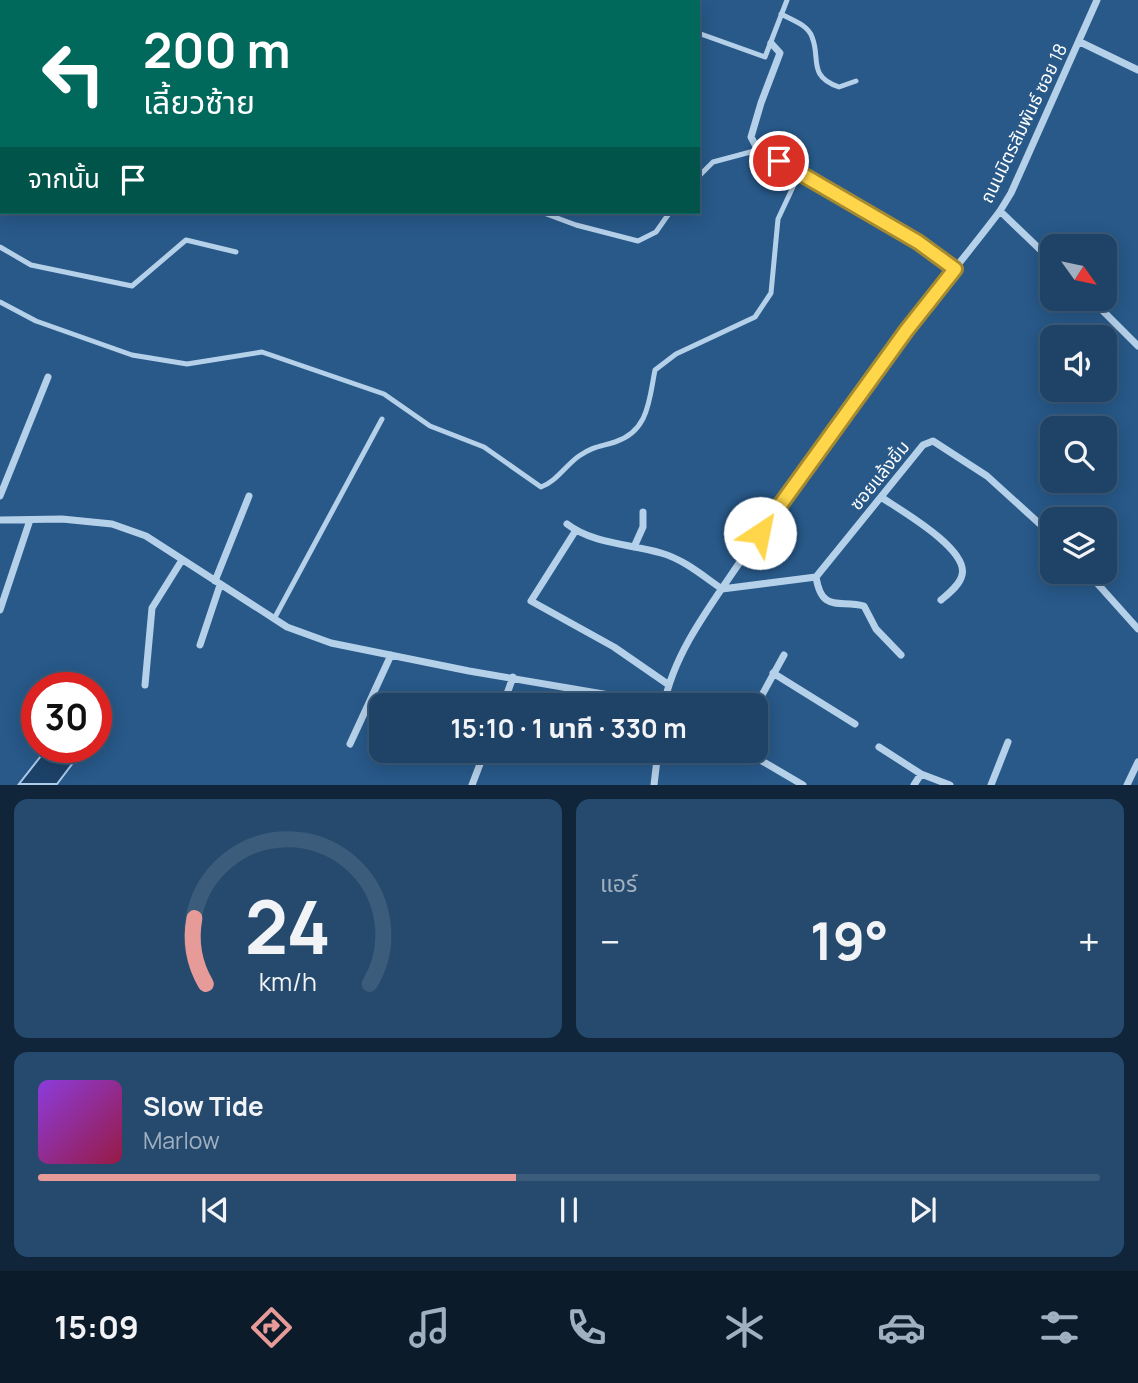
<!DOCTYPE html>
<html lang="th">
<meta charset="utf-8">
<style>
:root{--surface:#1e4367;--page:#264a6d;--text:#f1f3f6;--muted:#a1b0c0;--line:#3c5c7b;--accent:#e69b98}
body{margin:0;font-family:Manrope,"Noto Sans Thai",sans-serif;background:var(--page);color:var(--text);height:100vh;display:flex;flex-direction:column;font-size:26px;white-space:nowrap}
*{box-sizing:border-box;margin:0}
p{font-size:23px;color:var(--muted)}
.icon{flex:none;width:38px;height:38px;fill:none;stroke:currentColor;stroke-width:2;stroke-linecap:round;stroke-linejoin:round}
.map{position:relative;height:785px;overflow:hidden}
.sheet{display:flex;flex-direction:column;gap:14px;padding:14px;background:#102539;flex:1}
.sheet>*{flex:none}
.hud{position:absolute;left:0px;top:0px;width:700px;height:214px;box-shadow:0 4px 18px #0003,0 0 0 2px var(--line);background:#00695c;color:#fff;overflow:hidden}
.needle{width:46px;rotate:123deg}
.controls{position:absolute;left:1040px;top:234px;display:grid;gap:14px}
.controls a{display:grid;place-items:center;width:77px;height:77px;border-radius:14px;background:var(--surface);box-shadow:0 4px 18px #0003,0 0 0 2px var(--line);font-size:35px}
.speed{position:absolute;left:21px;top:672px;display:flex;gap:14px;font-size:35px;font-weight:700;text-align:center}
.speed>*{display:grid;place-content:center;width:91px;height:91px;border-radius:50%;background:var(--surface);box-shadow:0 4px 18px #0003,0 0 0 2px var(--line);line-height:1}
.speed .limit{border:10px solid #d22;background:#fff;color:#111}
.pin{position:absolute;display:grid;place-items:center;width:60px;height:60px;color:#fff;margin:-30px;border:4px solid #fff;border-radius:50%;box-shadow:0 2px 7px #0007}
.me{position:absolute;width:77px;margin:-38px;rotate:34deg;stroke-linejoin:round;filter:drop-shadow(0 0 5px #0008)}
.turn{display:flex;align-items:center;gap:24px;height:147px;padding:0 28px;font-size:32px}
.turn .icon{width:91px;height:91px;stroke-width:2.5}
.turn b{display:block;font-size:49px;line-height:60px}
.then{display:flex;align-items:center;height:66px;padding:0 28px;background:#0003;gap:14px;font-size:26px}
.big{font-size:52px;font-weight:700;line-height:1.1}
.sheet .card{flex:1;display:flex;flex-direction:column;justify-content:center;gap:10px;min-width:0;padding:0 24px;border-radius:14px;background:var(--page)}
.sheet .dial{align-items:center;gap:0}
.dial svg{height:182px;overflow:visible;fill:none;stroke:var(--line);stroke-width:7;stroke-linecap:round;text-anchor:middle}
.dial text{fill:var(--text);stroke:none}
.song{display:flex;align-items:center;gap:21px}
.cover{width:84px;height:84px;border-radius:10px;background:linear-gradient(135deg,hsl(270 70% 55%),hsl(340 70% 35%))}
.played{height:7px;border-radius:4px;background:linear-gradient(90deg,var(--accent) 45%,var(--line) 45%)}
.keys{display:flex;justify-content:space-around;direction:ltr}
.heat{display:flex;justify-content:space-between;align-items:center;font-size:38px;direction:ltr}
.sheet .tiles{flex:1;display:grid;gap:14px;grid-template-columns:1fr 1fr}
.card:last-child{grid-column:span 2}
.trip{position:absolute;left:369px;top:693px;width:399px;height:70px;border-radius:14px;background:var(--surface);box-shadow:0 4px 18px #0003,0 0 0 2px var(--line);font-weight:700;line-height:70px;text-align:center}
.tabs{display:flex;height:112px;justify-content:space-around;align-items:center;background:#0c1b29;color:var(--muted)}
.tabs .icon{width:49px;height:49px}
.tabs .on{color:var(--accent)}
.tabs b{font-size:32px;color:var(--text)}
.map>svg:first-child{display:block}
</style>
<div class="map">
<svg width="1138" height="785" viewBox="0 0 1138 785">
<rect width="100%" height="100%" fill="#285989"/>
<path fill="#1d4269" stroke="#aacbe9" stroke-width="2" d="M48 747H85L57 784H19Z"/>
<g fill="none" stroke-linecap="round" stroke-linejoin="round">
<path stroke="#b5d0e9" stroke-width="5" d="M559 0 564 2
M609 0 613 2
M298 2V0
M415 2V0
M513 2V0
M628 2 629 0
M781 14C792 20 808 25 812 37 821 58 807 76 839 87L856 81
M698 33 765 57 787 0
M698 177 713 162 758 150
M541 212 576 225 638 241 656 232 670 212
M0 247 31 265 132 286 186 240 236 252
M0 302 36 321 132 355 187 364 262 352 384 394 430 426 484 447 541 487C556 482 566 465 579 456 594 446 599 447 615 442 649 431 649 400 655 370L676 354 755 317 771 293 778 219 800 172
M274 619 382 419"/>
<path stroke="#b5d0e9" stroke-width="7" d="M1080 42 1138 70
M771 43 780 53 761 103 751 137 758 150 918 242 955 269
M1000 211 1052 261
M1091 299 1138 346
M0 496 48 377
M881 497C900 510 969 549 962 575 960 585 948 594 941 600
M0 520 62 519 112 524 146 536 287 627 331 643 469 671 615 696 637 705
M567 524C593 544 630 544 661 553 683 559 703 576 722 589L816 577 923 445 933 441 987 476 1052 535
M576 530 531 601 614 647 669 685
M634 547 643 527V512
M1087 572 1138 629
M816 577C822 614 840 599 864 606L876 629 901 655
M215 581 249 496
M0 610 30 520
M200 645 220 585
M773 673 855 724
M145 685 152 608 182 560
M503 705 513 677
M664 705C674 651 714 601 744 556 795 480 851 406 905 332 936 291 969 252 1000 211L1011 193 1097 0
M756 706 784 655
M350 744 391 655
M879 747 921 774 950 785
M745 751 803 785
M472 785 485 751
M654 785 658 751
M914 785 921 774
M991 785 1008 742
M1127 785 1138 762"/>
</g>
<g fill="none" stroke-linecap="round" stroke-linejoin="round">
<g stroke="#a68a30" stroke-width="18">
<path id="route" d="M760 533 906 331 955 269 918 242 779 161"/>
</g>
<use href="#route" stroke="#ffd54a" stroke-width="12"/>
</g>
<g text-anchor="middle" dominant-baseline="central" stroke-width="7" stroke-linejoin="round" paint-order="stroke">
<g font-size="18" fill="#fff" stroke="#285989">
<text transform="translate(1023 123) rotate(-64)">ถนนมิตรสัมพันธ์ ซอย 18</text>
<text transform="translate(879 475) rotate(-51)">ซอยแล้งยิ้ม</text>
</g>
</g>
</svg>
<div class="controls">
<a><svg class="needle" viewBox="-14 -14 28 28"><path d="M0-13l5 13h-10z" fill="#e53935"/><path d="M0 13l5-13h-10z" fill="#a1b0c0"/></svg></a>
<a><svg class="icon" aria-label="sound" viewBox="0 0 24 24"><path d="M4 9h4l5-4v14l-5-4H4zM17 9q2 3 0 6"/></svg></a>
<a><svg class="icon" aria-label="search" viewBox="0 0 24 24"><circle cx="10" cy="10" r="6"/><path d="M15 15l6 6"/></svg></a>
<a><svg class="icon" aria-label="layers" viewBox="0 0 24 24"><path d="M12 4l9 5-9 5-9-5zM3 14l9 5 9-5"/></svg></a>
</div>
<div class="speed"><div class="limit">30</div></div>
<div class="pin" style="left:779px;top:161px;background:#d93025"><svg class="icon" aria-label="arrive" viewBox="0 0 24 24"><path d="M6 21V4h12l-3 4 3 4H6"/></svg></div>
<svg class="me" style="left:760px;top:533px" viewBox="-20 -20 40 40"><circle r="19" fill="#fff"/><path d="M0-13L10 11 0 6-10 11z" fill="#ffd54a"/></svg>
<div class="trip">15:10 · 1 นาที · 330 m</div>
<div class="hud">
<div class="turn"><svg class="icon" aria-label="left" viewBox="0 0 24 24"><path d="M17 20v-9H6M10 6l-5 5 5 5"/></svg><div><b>200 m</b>เลี้ยวซ้าย</div></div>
<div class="then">จากนั้น<svg class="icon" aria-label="arrive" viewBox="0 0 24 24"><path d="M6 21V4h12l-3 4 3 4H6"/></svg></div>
</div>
</div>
<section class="sheet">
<div class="tiles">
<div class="card dial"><svg viewBox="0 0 100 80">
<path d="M14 69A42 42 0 1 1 86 69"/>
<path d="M14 69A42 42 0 0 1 9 40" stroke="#e69b98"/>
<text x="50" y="56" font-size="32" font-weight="700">24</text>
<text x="50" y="72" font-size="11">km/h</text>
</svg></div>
<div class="card"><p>แอร์</p>
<div class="heat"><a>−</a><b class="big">19°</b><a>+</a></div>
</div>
<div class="card">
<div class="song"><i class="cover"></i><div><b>Slow Tide</b><p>Marlow</p></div></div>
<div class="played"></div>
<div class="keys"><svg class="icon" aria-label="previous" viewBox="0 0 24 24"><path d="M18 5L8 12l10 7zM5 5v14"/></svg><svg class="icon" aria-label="pause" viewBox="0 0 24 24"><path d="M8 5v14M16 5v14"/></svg><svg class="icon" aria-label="next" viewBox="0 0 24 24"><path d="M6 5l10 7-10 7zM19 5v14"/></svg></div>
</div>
</div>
</section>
<nav class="tabs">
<b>15:09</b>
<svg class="icon on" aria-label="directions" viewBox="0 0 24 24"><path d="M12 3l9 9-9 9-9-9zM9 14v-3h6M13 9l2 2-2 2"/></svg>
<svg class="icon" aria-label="music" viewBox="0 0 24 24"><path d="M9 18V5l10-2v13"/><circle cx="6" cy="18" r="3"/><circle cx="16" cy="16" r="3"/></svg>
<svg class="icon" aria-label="phone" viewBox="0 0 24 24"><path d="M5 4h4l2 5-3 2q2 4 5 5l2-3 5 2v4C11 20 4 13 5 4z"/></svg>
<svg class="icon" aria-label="climate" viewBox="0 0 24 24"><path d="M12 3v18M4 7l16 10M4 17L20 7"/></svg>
<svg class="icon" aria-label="car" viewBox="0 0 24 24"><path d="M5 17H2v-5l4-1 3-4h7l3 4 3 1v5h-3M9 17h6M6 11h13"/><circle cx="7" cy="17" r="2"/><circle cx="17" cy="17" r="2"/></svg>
<svg class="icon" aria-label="filters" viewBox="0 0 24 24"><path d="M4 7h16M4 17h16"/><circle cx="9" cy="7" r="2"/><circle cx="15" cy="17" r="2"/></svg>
</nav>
